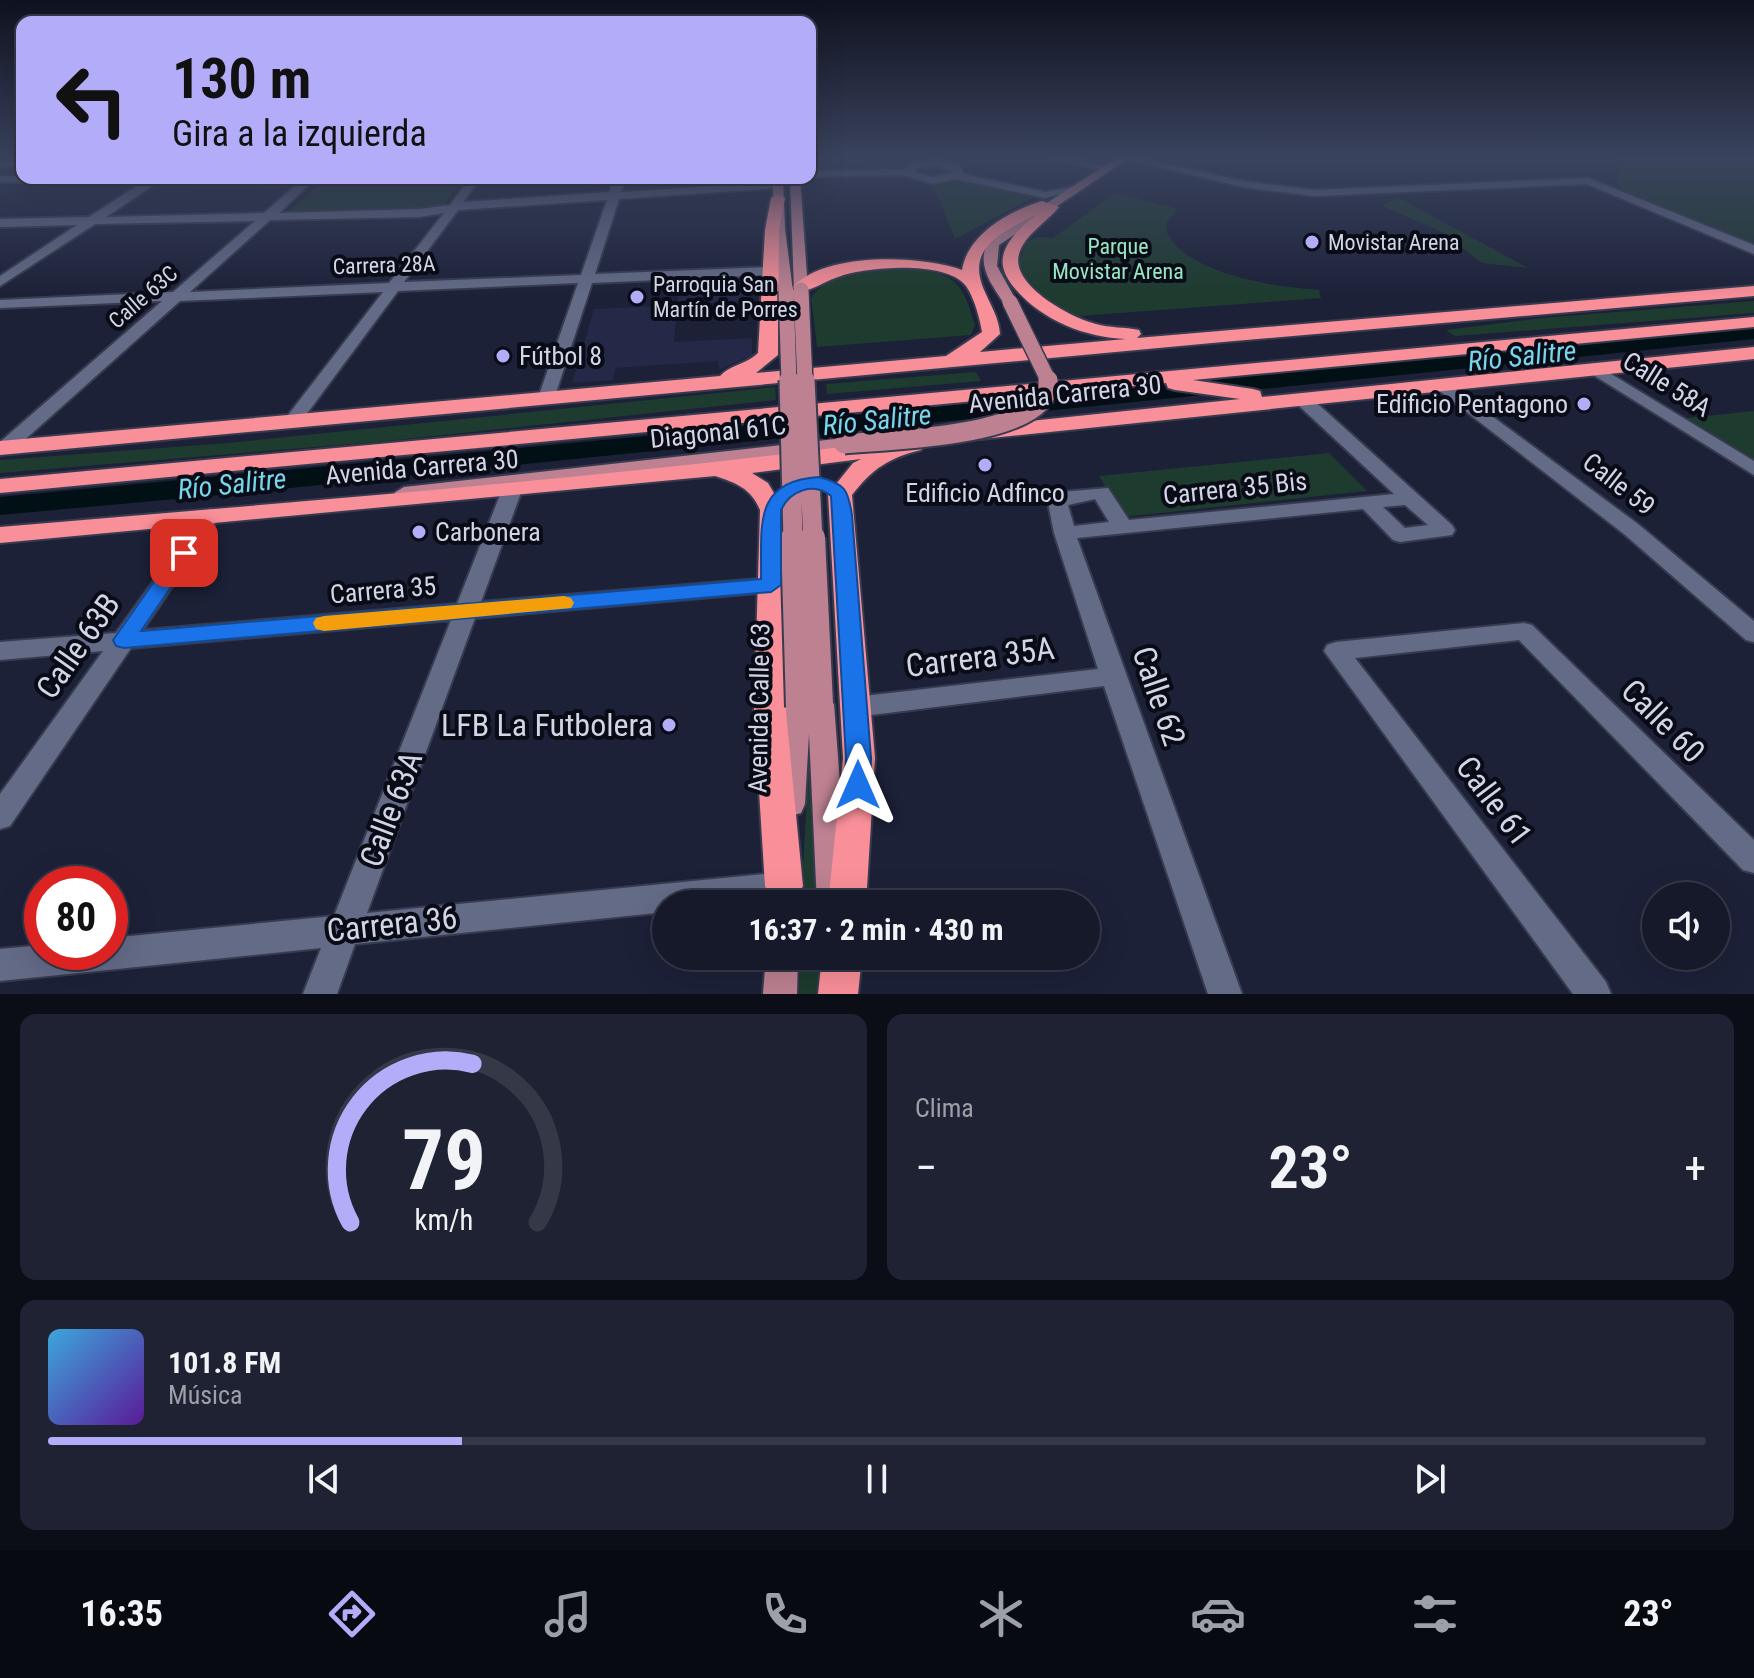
<!DOCTYPE html>
<html lang="es">
<meta charset="utf-8">
<style>
:root{--surface:#15192a;--page:#1e2232;--text:#f1f3f6;--muted:#9da0a8;--line:#343847;--accent:#b3adf9}
body{margin:0;font-family:"Roboto Condensed",sans-serif;background:var(--page);color:var(--text);height:100vh;display:flex;flex-direction:column;font-size:30px;white-space:nowrap}
*{box-sizing:border-box;margin:0}
p{font-size:26px;color:var(--muted)}
.icon{flex:none;width:44px;height:44px;fill:none;stroke:currentColor;stroke-width:2;stroke-linecap:round;stroke-linejoin:round}
.map{position:relative;height:994px;overflow:hidden}
.drawer{display:flex;flex-direction:column;gap:20px;padding:20px;background:#0c0e17;flex:1}
.drawer>*{flex:none}
.top-card{position:absolute;left:16px;top:16px;width:800px;height:168px;border-radius:16px;box-shadow:0 8px 32px #0002,0 0 0 2px var(--line);background:#b3adf9;color:#111;overflow:hidden}
.buttons{position:absolute;left:1642px;top:882px;display:grid;gap:16px}
.buttons a{display:grid;place-items:center;width:88px;height:88px;border-radius:50%;background:var(--surface);box-shadow:0 8px 32px #0002,0 0 0 2px var(--line);font-size:40px}
.speed{position:absolute;left:24px;top:866px;display:flex;gap:16px;font-size:40px;font-weight:700;text-align:center}
.speed>*{display:grid;place-content:center;width:104px;height:104px;border-radius:50%;background:var(--surface);box-shadow:0 8px 32px #0002,0 0 0 2px var(--line);line-height:1}
.speed .limit{border:12px solid #d22;background:#fff;color:#111}
.pin{position:absolute;display:grid;place-items:center;width:68px;height:68px;color:#fff;margin:-34px;border-radius:16px;box-shadow:0 4px 12px #0006}
.me{position:absolute;width:88px;margin:-44px;rotate:0deg;stroke-linejoin:round;filter:drop-shadow(0 0 6px #0008)}
.turn{display:flex;align-items:center;gap:28px;height:168px;padding:0 24px;font-size:36px}
.turn .icon{width:104px;height:104px;stroke-width:2.5}
.turn b{display:block;font-size:56px;line-height:68px}
.big{font-size:60px;font-weight:700;line-height:1.1}
.drawer .card{flex:1;display:flex;flex-direction:column;justify-content:center;gap:12px;min-width:0;padding:0 28px;border-radius:16px;background:var(--page)}
.drawer .dial{align-items:center;gap:0}
.dial svg{height:208px;overflow:visible;fill:none;stroke:var(--line);stroke-width:7;stroke-linecap:round;text-anchor:middle}
.dial text{fill:var(--text);stroke:none}
.song{display:flex;align-items:center;gap:24px}
.cover{width:96px;height:96px;border-radius:12px;background:linear-gradient(135deg,hsl(200 70% 55%),hsl(270 70% 35%))}
.played{height:8px;border-radius:4px;background:linear-gradient(90deg,var(--accent) 25%,var(--line) 25%)}
.keys{display:flex;justify-content:space-around;direction:ltr}
.heat{display:flex;justify-content:space-between;align-items:center;font-size:44px;direction:ltr}
.drawer .tiles{flex:1;display:grid;gap:20px;grid-template-columns:1fr 1fr}
.card:last-child{grid-column:span 2}
.trip{position:absolute;left:652px;top:890px;width:448px;height:80px;border-radius:40px;background:var(--surface);box-shadow:0 8px 32px #0002,0 0 0 2px var(--line);font-weight:700;line-height:80px;text-align:center}
.tab-bar{display:flex;height:128px;justify-content:space-around;align-items:center;background:#080a11;color:var(--muted)}
.tab-bar .icon{width:56px;height:56px}
.tab-bar .active{color:var(--accent)}
.tab-bar b{font-size:36px;color:var(--text)}
.map>svg:first-child{display:block}
</style>
<div class="map">
<svg width="1754" height="994" viewBox="0 0 1754 994">
<rect width="100%" height="100%" fill="#1c2138"/>
<path fill="#232946" d="M810 158H917L919 162H897L899 170 810 172Z
M628 178H762V184L624 192Z
M749 281 750 301 677 305 674 342 752 338V355L719 370 718 361 615 368 613 380 572 383 594 309 677 305 679 285Z"/>
<path fill="#1d3b2e" d="M1617 158H1754V243L1619 188Z
M327 178H465L441 208 288 212Z
M962 180 1034 197 955 239 934 186Z
M1115 193 1178 209 1167 222V233C1189 275 1276 287 1319 290L1321 298 1066 317C1050 308 1021 287 1019 267 1019 259 1024 249 1027 242L1037 237 1053 238Z
M1397 197 1528 268 1482 263 1442 232 1382 206Z
M924 270C960 276 965 292 975 325L971 335 817 347 811 298C836 263 884 271 924 270Z
M1754 301V313L1455 336 1446 330 1541 318Z
M976 372 981 381 827 394 826 384Z
M775 387 776 400 377 442 0 473V460L228 443Z
M1754 411V459L1687 418Z
M1329 453 1367 491 1123 517 1099 476Z
M810 741 817 904H801Z
M800 956H818L819 994H799Z"/>
<path fill="#011014" d="M1754 324V339L231 494 0 515V497L647 436Z"/>
<g fill="none" stroke-linecap="round" stroke-linejoin="round">
<g stroke="#373b4f" stroke-width="4">
<path id="minor" d="M1049 158H1071L1112 168 1107 171Z
M1121 158H1140L1243 181 1314 190 1588 178 1754 245V254L1587 184 1314 196 1243 187Z
M937 160 959 165 964 174 1045 192 1073 187 1079 190 1045 198 956 179 933 184 905 175 810 177V171L904 169 911 163ZM937 166 954 172 933 177 914 172 918 168Z
M0 161H22V167H0Z
M0 176 316 178 279 213 419 209 450 205 470 178H481L463 202 609 192 615 178H625L621 192 778 182 784 185 778 188 619 199 595 274 769 267 776 271 769 275 592 283 553 402H541L538 398 578 283 398 291 297 427 291 428 282 423 383 292 180 301 11 452 0 453V442L162 301 0 308V300L173 292 255 221 95 224 0 286V276L77 225 0 227V219L89 217 140 184 0 182ZM155 184 296 185 264 213 106 217ZM607 200 581 275 404 282 458 210ZM444 213 389 283 190 292 270 220 419 217Z
M1593 363 1754 461V475L1587 371 1585 368Z
M1443 380 1638 524 1754 621V642L1746 640 1624 534 1437 389 1435 385 1437 381Z
M1303 395 1309 396 1452 525 1455 530 1452 535 1400 542 1393 540 1363 509 1077 538 1242 994H1208L1104 686 855 717 846 714 842 707 846 700 855 697 1098 669 1054 533 1048 503 1060 492 1108 488 1129 520 1394 494 1297 404 1294 400 1297 396ZM1095 499 1109 522 1074 526 1068 505ZM1405 505 1428 525 1405 528 1383 507Z
M512 484 522 490 481 602 771 578 779 580 782 585 779 590 771 592 475 618 367 913 784 872 795 876 800 886 795 896 747 904H666V912L355 944 337 994H303L321 948 0 981V949L42 945V952H110V938L334 916 451 620 131 648 10 826 0 829V794L103 651 0 660V642L116 633 204 511 211 509 221 515 143 630 457 604 502 490Z
M1524 623 1532 625 1754 840V873L1743 870 1519 640 1355 658 1606 982 1611 994H1573L1324 651 1327 645 1336 642Z"/>
</g>
<g stroke="#373b4f" stroke-width="4">
<path id="major" d="M1117 158H1129L999 245 997 266 1017 302 1015 305H1005C991 284 975 264 989 240Z
M773 178H783L785 229 793 291 786 295 779 291 773 229Z
M790 178H800L808 290 801 294 794 290Z
M844 438 851 440 853 444 851 448 404 499 394 493 404 487Z
M821 694 830 697 834 704 849 904H817L809 734 805 804 801 813 791 816 781 813 777 804 785 707 789 700 798 697 809 703 812 697Z
M766 956H798L797 994H763Z"/>
</g>
<g stroke="#373b4f" stroke-width="4">
<path id="highway" d="M778 194 785 198 779 230 778 355 756 373 946 356 982 332C980 319 974 297 966 286 946 260 868 267 841 276 827 280 815 289 801 292L793 287C825 252 920 255 962 270 968 234 1009 211 1042 201L1059 207C1047 222 1025 234 1019 254 1010 285 1071 318 1096 324 1110 328 1124 327 1139 330L1141 334 1137 338 1754 286V296L1223 342 0 455V441L720 376C730 365 747 364 758 353L765 230 771 198ZM1037 214C1024 225 1006 239 1003 257 1001 267 1006 277 1012 285 1040 320 1083 337 1126 339L980 352 1000 334C999 318 991 306 985 292 964 247 1003 232 1037 214Z
M1754 317V327L1193 380 1253 389 1260 391 1262 397 1754 347V359L981 439 973 437 970 432 973 427 1240 399 1175 390 1168 388 1166 383 0 493V479Z
M913 438 921 440 924 445 921 450C889 458 873 468 852 495L875 758 866 904H828L843 758 828 494 853 463 861 459 752 473 768 483 784 510 786 712 803 886 797 898 784 903 771 898 765 886 754 712 760 510C751 488 736 483 715 476L0 543V527C305 501 610 478 913 438Z
M822 956H862L858 994H818Z"/>
</g>
<use href="#minor" fill="#646b87" fill-rule="evenodd"/>
<use href="#major" fill="#bd8191" fill-rule="evenodd"/>
<use href="#highway" fill="#f98f98" fill-rule="evenodd"/>
<g stroke="#373b4f" stroke-width="18" stroke-linecap="butt">
<path id="major-bridge-far2" d="M801 290 805 382
M786 291 789 382
M1010 302 1049 382"/>
</g>
<g stroke="#373b4f" stroke-width="23" stroke-linecap="butt">
<path id="major-bridge-far1" d="M789 380 793 540
M805 380 813 540
M844 444C883 440 1054 438 1048 380"/>
</g>
<g stroke="#373b4f" stroke-width="28" stroke-linecap="butt">
<path id="major-bridge" d="M793 538 798 707
M813 538 821 704"/>
</g>
<use href="#major-bridge-far2" stroke="#bd8191" stroke-width="15"/>
<use href="#major-bridge-far1" stroke="#bd8191" stroke-width="19"/>
<use href="#major-bridge" stroke="#bd8191" stroke-width="24"/>
</g>
<linearGradient id="sky" x2="0" y2="1"><stop stop-color="#0f121f"/><stop offset="0.53" stop-color="#3a435e"/><stop offset="1" stop-color="#3a435e" stop-opacity="0"/></linearGradient>
<rect width="1754" height="297" fill="url(#sky)"/>
<path fill="#1a73e8" stroke="#114b97" stroke-width="2" d="M819 477C845 484 848 489 852 515L871 758 870 785 867 792 858 796 849 792 845 785 846 758 831 496C814 482 790 490 781 510V585L771 592 124 648 116 646 113 640 177 549 184 547 194 553 141 631 761 579C762 527 752 481 819 477Z"/>
<path fill="#f59e0b" d="M564 596 571 598 574 603 571 608 324 631 316 629 313 623 316 618 324 616Z"/>
<g fill="#b3adf9" stroke="#090c16" stroke-width="3">
<circle cx="1312" cy="242" r="8"/>
<circle cx="637" cy="297" r="8"/>
<circle cx="503" cy="356" r="8"/>
<circle cx="1584" cy="404" r="8"/>
<circle cx="985" cy="465" r="8"/>
<circle cx="419" cy="532" r="8"/>
<circle cx="669" cy="725" r="8"/>
</g>
<g text-anchor="middle" dominant-baseline="central" stroke-width="8" stroke-linejoin="round" paint-order="stroke">
<g font-size="22" fill="#d1d5e5" stroke="#090c16" text-anchor="start">
<text x="1328" y="242">Movistar Arena</text>
<text x="653" y="284">Parroquia San<tspan x="653" dy="25">Martín de Porres</tspan></text>
</g>
<g font-size="22" fill="#97e7c3" stroke="#090c16">
<text x="1118" y="246">Parque<tspan x="1118" dy="25">Movistar Arena</tspan></text>
</g>
<g font-size="22" fill="#d1d5e5" stroke="#090c16">
<text transform="translate(384 265) rotate(-2)">Carrera 28A</text>
<text transform="translate(143 297) rotate(-41)">Calle 63C</text>
</g>
<g font-size="26" fill="#d1d5e5" stroke="#090c16" text-anchor="start">
<text x="519" y="356">Fútbol 8</text>
<text x="1568" y="404" text-anchor="end">Edificio Pentagono</text>
<text x="985" y="493" text-anchor="middle">Edificio Adfinco</text>
<text x="435" y="532">Carbonera</text>
</g>
<g font-size="26" fill="#d1d5e5" stroke="#090c16">
<text transform="translate(1667 384) rotate(32)">Calle 58A</text>
<text transform="translate(1065 394) rotate(-6)">Avenida Carrera 30</text>
<text transform="translate(718 432) rotate(-6)">Diagonal 61C</text>
<text transform="translate(422 467) rotate(-5)">Avenida Carrera 30</text>
<text transform="translate(1619 484) rotate(38)">Calle 59</text>
<text transform="translate(1235 488) rotate(-6)">Carrera 35 Bis</text>
<text transform="translate(383 590) rotate(-5)">Carrera 35</text>
<text transform="translate(759 708) rotate(-89)">Avenida Calle 63</text>
</g>
<g font-size="28" font-style="italic" fill="#77d6ea" stroke="#090c16">
<text transform="translate(1522 356) rotate(-6)">Río Salitre</text>
<text transform="translate(877 420) rotate(-6)">Río Salitre</text>
<text transform="translate(232 484) rotate(-6)">Río Salitre</text>
</g>
<g font-size="32" fill="#d1d5e5" stroke="#090c16">
<text transform="translate(78 646) rotate(-55)">Calle 63B</text>
<text transform="translate(980 657) rotate(-7)">Carrera 35A</text>
<text transform="translate(1159 696) rotate(71)">Calle 62</text>
<text transform="translate(1663 721) rotate(45)">Calle 60</text>
<text transform="translate(1494 801) rotate(53)">Calle 61</text>
<text transform="translate(391 809) rotate(-69)">Calle 63A</text>
<text transform="translate(392 924) rotate(-6)">Carrera 36</text>
</g>
<g font-size="32" fill="#d1d5e5" stroke="#090c16" text-anchor="end">
<text x="653" y="725">LFB La Futbolera</text>
</g>
</g>
</svg>
<div class="buttons">
<a><svg class="icon" aria-label="sound" viewBox="0 0 24 24"><path d="M4 9h4l5-4v14l-5-4H4zM17 9q2 3 0 6"/></svg></a>
</div>
<div class="speed"><div class="limit">80</div></div>
<div class="pin" style="left:184px;top:553px;background:#d93025"><svg class="icon" aria-label="arrive" viewBox="0 0 24 24"><path d="M6 21V4h12l-3 4 3 4H6"/></svg></div>
<svg class="me" style="left:858px;top:785px" viewBox="-20 -20 40 40"><path d="M0-17L14 15 0 8-14 15z" fill="#1a73e8" stroke="#fff" stroke-width="4"/></svg>
<div class="trip">16:37 · 2 min · 430 m</div>
<div class="top-card">
<div class="turn"><svg class="icon" aria-label="left" viewBox="0 0 24 24"><path d="M17 20v-9H6M10 6l-5 5 5 5"/></svg><div><b>130 m</b>Gira a la izquierda</div></div>
</div>
</div>
<section class="drawer">
<div class="tiles">
<div class="card dial"><svg viewBox="0 0 100 80">
<path d="M14 69A42 42 0 1 1 86 69"/>
<path d="M14 69A42 42 0 0 1 61 8" stroke="#b3adf9"/>
<text x="50" y="56" font-size="32" font-weight="700">79</text>
<text x="50" y="72" font-size="11">km/h</text>
</svg></div>
<div class="card"><p>Clima</p>
<div class="heat"><a>−</a><b class="big">23°</b><a>+</a></div>
</div>
<div class="card">
<div class="song"><i class="cover"></i><div><b>101.8 FM</b><p>Música</p></div></div>
<div class="played"></div>
<div class="keys"><svg class="icon" aria-label="previous" viewBox="0 0 24 24"><path d="M18 5L8 12l10 7zM5 5v14"/></svg><svg class="icon" aria-label="pause" viewBox="0 0 24 24"><path d="M8 5v14M16 5v14"/></svg><svg class="icon" aria-label="next" viewBox="0 0 24 24"><path d="M6 5l10 7-10 7zM19 5v14"/></svg></div>
</div>
</div>
</section>
<nav class="tab-bar">
<b>16:35</b>
<svg class="icon active" aria-label="directions" viewBox="0 0 24 24"><path d="M12 3l9 9-9 9-9-9zM9 14v-3h6M13 9l2 2-2 2"/></svg>
<svg class="icon" aria-label="music" viewBox="0 0 24 24"><path d="M9 18V5l10-2v13"/><circle cx="6" cy="18" r="3"/><circle cx="16" cy="16" r="3"/></svg>
<svg class="icon" aria-label="phone" viewBox="0 0 24 24"><path d="M5 4h4l2 5-3 2q2 4 5 5l2-3 5 2v4C11 20 4 13 5 4z"/></svg>
<svg class="icon" aria-label="climate" viewBox="0 0 24 24"><path d="M12 3v18M4 7l16 10M4 17L20 7"/></svg>
<svg class="icon" aria-label="car" viewBox="0 0 24 24"><path d="M5 17H2v-5l4-1 3-4h7l3 4 3 1v5h-3M9 17h6M6 11h13"/><circle cx="7" cy="17" r="2"/><circle cx="17" cy="17" r="2"/></svg>
<svg class="icon" aria-label="filters" viewBox="0 0 24 24"><path d="M4 7h16M4 17h16"/><circle cx="9" cy="7" r="2"/><circle cx="15" cy="17" r="2"/></svg>
<b>23°</b>
</nav>
